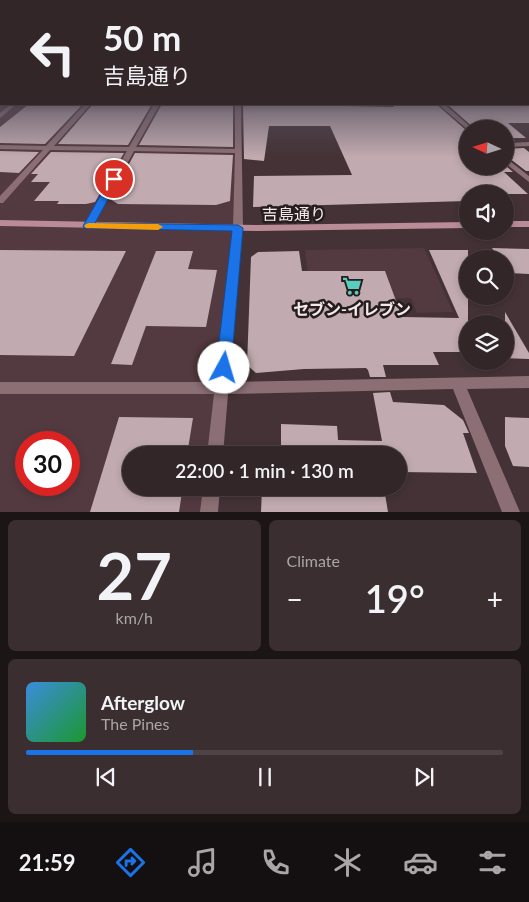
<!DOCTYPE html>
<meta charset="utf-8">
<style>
:root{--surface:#332628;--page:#3b2e30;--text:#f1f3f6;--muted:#a9a5a8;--line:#4e4345;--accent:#1a73e8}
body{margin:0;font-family:Lato,"Noto Sans JP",sans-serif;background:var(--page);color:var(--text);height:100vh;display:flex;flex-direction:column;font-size:19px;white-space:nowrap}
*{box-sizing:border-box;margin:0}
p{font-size:16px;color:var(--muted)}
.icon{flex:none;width:28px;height:28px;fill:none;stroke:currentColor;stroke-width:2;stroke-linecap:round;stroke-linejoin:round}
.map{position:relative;height:512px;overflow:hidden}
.side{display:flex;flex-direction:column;gap:8px;padding:8px;background:#1c1516;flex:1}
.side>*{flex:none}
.top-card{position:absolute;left:0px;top:0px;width:530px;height:105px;box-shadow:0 2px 8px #0003,0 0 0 1px var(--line);background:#332628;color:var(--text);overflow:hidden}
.needle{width:32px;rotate:274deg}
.tools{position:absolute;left:459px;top:120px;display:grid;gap:10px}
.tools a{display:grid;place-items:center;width:55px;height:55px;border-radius:50%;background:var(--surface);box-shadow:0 2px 8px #0003,0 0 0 1px var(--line);font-size:25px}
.speed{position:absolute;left:15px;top:431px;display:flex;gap:10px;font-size:25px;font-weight:700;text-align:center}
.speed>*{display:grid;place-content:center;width:65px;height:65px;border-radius:50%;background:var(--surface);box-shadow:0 2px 8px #0003,0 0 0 1px var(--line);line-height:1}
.speed .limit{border:8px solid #d22;background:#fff;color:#111}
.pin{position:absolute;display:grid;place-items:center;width:42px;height:42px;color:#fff;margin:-21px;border:2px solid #fff;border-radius:50%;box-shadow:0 1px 5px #0007}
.me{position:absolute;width:55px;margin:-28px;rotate:6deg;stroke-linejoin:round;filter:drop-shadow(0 0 4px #0008)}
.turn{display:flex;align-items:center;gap:18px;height:105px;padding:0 20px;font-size:22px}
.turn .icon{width:65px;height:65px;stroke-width:2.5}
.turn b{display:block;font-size:35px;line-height:42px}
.big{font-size:38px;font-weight:600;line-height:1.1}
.side .widget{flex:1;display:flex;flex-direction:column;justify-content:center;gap:8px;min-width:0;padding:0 18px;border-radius:8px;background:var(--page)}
.side .dial{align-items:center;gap:0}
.dial b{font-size:65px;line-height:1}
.song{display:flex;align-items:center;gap:15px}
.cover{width:60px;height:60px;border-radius:8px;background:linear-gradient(135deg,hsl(210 70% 55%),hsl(130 70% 35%))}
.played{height:5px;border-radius:2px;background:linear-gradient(90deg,var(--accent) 35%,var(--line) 35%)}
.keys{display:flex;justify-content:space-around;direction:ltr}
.heat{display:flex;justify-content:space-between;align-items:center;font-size:28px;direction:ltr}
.side .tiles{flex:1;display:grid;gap:8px;grid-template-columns:1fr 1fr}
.widget:last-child{grid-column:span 2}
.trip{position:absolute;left:122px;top:446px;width:285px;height:50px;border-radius:25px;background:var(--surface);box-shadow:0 2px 8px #0003,0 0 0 1px var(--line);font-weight:600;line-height:50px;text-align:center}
.tab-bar{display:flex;height:80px;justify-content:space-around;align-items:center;background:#140f10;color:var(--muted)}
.tab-bar .icon{width:35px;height:35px}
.tab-bar .current{color:var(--accent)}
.tab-bar b{font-size:22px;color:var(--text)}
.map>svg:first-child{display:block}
</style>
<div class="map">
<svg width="529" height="512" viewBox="0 0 529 512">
<rect width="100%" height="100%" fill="#443236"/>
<path fill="#533a40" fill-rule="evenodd" d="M0 93 1 104H241L239 228 218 455H131V488H215L213 512H0ZM26 442H69V485H26Z
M424 248 453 312 417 313 411 298 311 300 305 250Z"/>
<path fill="#c1abb0" d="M29 104H83L45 144 0 143V127Z
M93 104H152L128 145 58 144Z
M162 104H233V147L139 145Z
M243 104H345L346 106 394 107 392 104H436L468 132V166L505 165 513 172H504L528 194H468V201L253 207 254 176 352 175 330 126H269L264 161 244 159Z
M447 104H529V123H508L526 138H511L515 141H505V129H475Z
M524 148 529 152V171H526L505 155V149Z
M0 151 39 152 19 173 0 172Z
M51 152 124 153 95 202 86 204H57L59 201H34L50 182H31L38 174H31Z
M135 153 233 155 230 201 216 205 118 204 110 199Z
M492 248 529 249V274L509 273 505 268V259H499Z
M0 250 126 251 74 356 0 355Z
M429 250H468V352H433L439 365H383L386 377H370L368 370 366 368 304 369 256 373 247 365 251 257 258 252 299 251 302 271H385L402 317 459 318Z
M156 251H193L188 269 217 270 206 327 146 326 132 365 111 364Z
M505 312 529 353V359L505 358Z
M390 392 393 402 444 405 463 420 469 433H463L477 473 399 472V455H281V424L337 426 338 440 382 441 373 393Z
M119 417 193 418 187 455H131V492H182L179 512H90Z
M505 417 529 418V467L513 466 505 446Z
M262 488H384L388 512H261Z"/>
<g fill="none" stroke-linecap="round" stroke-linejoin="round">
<path fill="#8b6f75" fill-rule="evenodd" d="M11 104H17L0 118V113Z
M85 104H91L54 146 129 147 154 104H160L136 147 235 149V104H241L243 228 229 382 529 376V388L467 389 520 512H502L453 389 228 394 223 455H207L214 394H0V382H215L233 228 235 153 134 151 93 226 88 229 83 226 127 151 50 150 3 203H0V196L43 150 0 149V145L46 146Z
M438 104H444L473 129 468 130Z
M529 142V146L505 147V143Z
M505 157 529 176V182L505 163Z
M203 488H220L218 512H200Z"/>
<path fill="#ba8c97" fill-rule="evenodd" d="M0 99H1V103H0Z
M0 220 257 225 468 222V228L257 231 0 226Z
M505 221H529V227H505Z"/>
</g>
<linearGradient id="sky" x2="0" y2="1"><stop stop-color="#251c1e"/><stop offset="0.54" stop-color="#564f5d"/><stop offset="1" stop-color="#564f5d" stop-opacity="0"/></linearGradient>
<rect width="529" height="157" fill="url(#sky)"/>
<path fill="#1a73e8" stroke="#114b97" d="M114 176 119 179 95 223 238 225 243 228 231 368 229 372 224 374 218 372 216 368 232 231 84 228 83 226 110 179Z"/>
<path fill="#f59e0b" d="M89 223 158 224 163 227 158 230 86 228 84 226 86 224Z"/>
<defs>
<g id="supermarket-bare" transform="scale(1.5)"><path d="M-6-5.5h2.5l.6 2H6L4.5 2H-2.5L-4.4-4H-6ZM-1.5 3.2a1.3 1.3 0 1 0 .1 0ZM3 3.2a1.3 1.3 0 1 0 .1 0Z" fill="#59cebe" stroke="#251d1e" stroke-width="2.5" paint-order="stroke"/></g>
</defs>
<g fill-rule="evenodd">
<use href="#supermarket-bare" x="352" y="286"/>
</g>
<g text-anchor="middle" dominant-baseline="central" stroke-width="5" stroke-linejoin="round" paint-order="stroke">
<g font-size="16" fill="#f5e9eb" stroke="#251d1e">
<text x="294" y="213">吉島通り</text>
</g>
<g font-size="16" font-weight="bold" fill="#f5e9eb" stroke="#251d1e">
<text x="352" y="308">セブン-イレブン</text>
</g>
</g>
</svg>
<div class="tools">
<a><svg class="needle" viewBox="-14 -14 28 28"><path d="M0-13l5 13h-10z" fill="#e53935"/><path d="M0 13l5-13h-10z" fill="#a9a5a8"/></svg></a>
<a><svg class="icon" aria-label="sound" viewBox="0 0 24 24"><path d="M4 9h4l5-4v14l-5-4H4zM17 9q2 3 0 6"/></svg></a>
<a><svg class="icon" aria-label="search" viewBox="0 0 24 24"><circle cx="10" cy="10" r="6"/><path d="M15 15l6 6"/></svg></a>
<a><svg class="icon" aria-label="layers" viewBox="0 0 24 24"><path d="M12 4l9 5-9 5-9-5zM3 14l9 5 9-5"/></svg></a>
</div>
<div class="speed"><div class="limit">30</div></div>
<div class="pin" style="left:114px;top:179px;background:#d93025"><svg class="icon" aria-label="arrive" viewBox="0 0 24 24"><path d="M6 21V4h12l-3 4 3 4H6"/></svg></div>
<svg class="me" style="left:224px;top:368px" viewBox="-20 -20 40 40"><circle r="19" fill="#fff"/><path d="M0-13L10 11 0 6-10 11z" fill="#1a73e8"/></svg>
<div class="trip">22:00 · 1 min · 130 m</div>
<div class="top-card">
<div class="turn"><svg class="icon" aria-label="left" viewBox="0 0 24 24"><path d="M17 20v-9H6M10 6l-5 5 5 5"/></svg><div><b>50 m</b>吉島通り</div></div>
</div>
</div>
<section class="side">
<div class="tiles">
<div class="widget dial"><b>27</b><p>km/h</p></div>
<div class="widget"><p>Climate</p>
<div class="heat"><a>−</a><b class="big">19°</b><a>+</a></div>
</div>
<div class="widget">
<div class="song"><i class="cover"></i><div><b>Afterglow</b><p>The Pines</p></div></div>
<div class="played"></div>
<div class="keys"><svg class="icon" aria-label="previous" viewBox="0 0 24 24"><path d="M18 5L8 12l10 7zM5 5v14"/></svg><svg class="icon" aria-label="pause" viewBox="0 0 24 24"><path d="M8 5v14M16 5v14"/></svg><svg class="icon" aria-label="next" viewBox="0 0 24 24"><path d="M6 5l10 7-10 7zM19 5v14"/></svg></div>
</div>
</div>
</section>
<nav class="tab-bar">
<b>21:59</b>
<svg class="icon current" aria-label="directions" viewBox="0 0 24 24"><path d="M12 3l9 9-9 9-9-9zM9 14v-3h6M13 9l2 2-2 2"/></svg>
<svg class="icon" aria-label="music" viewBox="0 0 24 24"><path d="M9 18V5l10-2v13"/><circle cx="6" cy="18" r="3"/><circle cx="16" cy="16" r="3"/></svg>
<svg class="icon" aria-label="phone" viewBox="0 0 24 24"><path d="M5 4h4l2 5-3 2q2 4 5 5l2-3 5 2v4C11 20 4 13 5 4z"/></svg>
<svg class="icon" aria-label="climate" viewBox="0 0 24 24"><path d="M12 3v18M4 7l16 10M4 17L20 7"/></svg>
<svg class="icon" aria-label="car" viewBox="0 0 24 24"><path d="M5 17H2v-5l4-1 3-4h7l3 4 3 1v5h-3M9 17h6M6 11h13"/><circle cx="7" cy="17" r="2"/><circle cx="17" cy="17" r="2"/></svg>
<svg class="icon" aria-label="filters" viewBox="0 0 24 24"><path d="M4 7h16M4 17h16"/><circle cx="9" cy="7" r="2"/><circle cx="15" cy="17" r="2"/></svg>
</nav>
